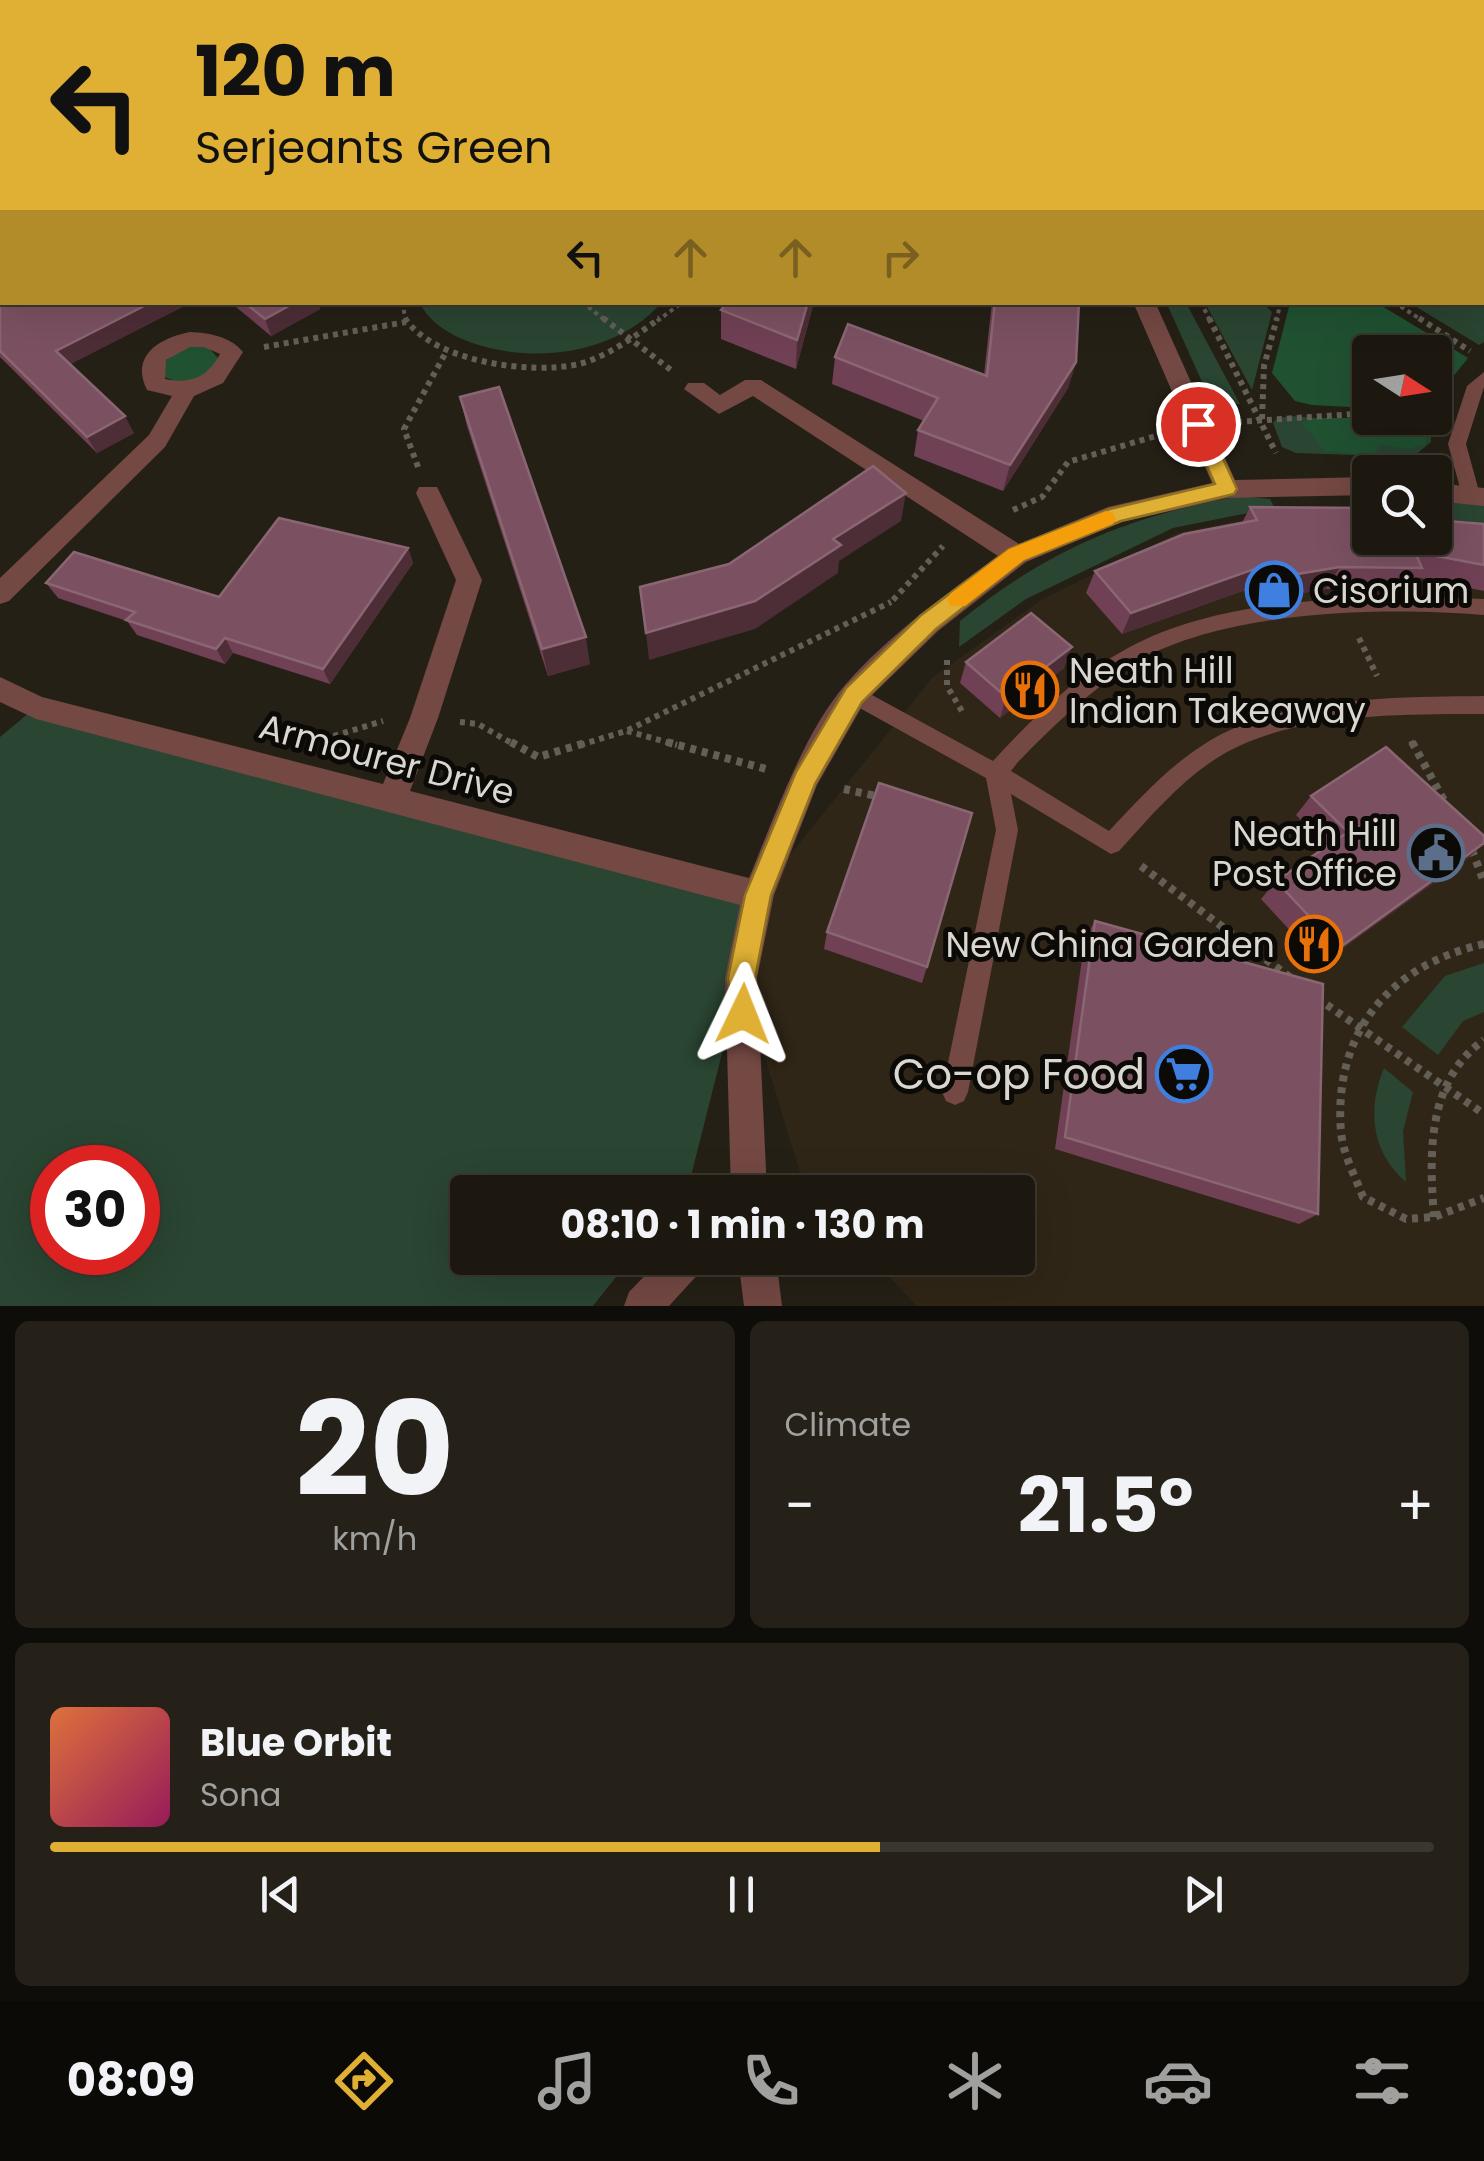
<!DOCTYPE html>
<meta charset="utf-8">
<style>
:root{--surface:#1c1810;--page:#252119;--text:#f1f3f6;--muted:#a0a09f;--line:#3a3730;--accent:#dfb034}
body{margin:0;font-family:Poppins,sans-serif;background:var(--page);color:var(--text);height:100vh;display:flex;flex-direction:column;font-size:38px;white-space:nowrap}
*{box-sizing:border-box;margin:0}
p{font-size:32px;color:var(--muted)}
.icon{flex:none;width:55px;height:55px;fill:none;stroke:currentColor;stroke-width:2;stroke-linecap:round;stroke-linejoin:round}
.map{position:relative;height:1306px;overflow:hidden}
.side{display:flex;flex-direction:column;gap:15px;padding:15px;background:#0f0d09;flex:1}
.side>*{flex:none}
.hud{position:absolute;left:0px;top:0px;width:1485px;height:305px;box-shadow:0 10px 40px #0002,0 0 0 2px var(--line);background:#dfb034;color:#111;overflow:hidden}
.needle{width:65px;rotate:102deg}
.buttons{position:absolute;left:1352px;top:335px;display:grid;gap:20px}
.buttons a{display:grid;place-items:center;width:100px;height:100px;border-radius:10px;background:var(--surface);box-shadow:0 10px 40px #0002,0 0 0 2px var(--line);font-size:50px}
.speed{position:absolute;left:30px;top:1145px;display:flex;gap:20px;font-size:50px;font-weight:700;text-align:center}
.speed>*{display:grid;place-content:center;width:130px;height:130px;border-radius:50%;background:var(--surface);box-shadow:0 10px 40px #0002,0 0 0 2px var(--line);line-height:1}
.speed .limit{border:15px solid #d22;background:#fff;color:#111}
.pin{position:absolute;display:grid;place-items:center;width:85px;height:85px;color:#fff;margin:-42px;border:5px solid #fff;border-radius:50%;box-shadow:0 2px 10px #0007}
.me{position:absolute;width:110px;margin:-55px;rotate:2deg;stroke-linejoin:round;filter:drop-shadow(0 0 8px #0008)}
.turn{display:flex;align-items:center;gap:35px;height:210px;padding:0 30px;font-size:45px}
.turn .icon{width:130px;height:130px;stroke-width:2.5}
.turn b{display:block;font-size:70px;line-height:85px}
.lanes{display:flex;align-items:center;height:95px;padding:0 30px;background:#0003;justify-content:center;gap:50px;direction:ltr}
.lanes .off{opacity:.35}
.big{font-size:75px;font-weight:700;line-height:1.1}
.side .tile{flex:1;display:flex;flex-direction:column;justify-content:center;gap:15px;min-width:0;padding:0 35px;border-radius:15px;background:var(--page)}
.side .dial{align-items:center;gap:0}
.dial b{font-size:130px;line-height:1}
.song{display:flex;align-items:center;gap:30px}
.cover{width:120px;height:120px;border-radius:15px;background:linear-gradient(135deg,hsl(20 70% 55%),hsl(330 70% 35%))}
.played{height:10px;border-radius:5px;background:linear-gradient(90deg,var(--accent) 60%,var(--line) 60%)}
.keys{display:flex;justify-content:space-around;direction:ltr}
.heat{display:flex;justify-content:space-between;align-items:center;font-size:55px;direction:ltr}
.side .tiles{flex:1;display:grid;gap:15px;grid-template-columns:1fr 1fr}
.tile:last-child{grid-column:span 2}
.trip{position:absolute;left:450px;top:1175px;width:585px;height:100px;border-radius:10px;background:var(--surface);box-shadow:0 10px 40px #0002,0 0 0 2px var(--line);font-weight:700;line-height:100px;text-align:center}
.tab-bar{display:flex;height:160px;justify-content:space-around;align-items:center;background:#0b0a06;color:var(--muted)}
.tab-bar .icon{width:70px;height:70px}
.tab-bar .selected{color:var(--accent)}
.tab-bar b{font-size:45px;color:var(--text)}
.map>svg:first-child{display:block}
</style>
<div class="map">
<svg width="1484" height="1306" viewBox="0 0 1484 1306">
<rect width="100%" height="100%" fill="#252016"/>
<path fill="#302617" d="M1265 516 1370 538H1484V1306H917L871 1258H1018V1192H810L804 1186 741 978 758 895 932 678 1041 600 1177 533Z"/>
<path fill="#2a4532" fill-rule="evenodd" d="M1484 291V342L1479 345 1410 303 1482 302Z
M420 303V302L661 303C614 357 524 366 460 338 444 331 427 319 420 303Z
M1186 303 1240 404H1212L1167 304Z
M1205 303H1262L1272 312 1252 390Z
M1292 416 1316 418 1301 422 1407 449 1425 427 1393 418 1431 423V442L1413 457 1296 453 1282 447 1273 423 1277 418Z
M1240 496 1270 499 1276 511 1263 510 1173 528 1026 599 959 647 960 621C1049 549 1129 516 1240 496Z
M1435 500 1484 503V529L1435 524Z
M36 707 758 895 741 978 689 1184 682 1192H468V1258H631L593 1306H0V737ZM52 1168H138V1252H52Z
M1484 963V1012L1463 1021 1438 1055 1402 1027 1445 976Z
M1384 1068 1413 1092 1403 1131 1406 1182C1371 1152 1367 1109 1384 1068Z"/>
<path fill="#205232" d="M1290 303H1377L1468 358 1443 389 1446 411 1435 410V352H1370V408L1312 405 1295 401 1272 373Z
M206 345 218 358 210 373 184 384 164 377 163 363 183 347Z
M1316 418H1393L1425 427 1426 444 1407 449 1380 445 1373 456 1325 451 1301 422Z"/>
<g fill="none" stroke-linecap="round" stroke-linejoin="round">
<path stroke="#635f56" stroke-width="4" stroke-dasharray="4 4" stroke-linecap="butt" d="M402 302 406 321
M582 302 606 321
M1201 302 1210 321
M1394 302 1423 321
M657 321 683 302
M1276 321 1281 302"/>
<path stroke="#635f56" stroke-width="6" stroke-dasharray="5 5" stroke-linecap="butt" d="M405 318C433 362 531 375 579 364 607 357 637 335 660 318
M603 318 671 370
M1209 318 1276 453
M1419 318 1470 351
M264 347 406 322
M1262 419 1264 366 1277 318
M1237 422 1370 413
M418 467 404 429 446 352
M1013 510 1042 497 1068 462 1166 433
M893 600 943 546
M1359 638 1377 676
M947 660V686L963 713
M460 722 478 724 515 745
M627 731 677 745
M324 739 383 721
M1411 741 1413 745
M580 745 626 731 891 602"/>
<path stroke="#635f56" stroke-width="8" stroke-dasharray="6 6" stroke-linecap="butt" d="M511 742 538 757 589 742
M667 742 766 769 768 765
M1412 742 1446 804
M844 789 881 797
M1472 850 1484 882
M1141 866 1291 978
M1484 944C1390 965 1333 1032 1341 1132 1343 1154 1355 1176 1363 1197L1406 1219 1434 1217 1484 1198
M1317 998 1484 1114
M1434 1217C1429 1154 1427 1080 1484 1040"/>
<path fill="#744843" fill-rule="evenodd" d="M1341 0H1361L1362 2H1343Z
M1484 372V387L1466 444 1480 495 1471 502 1462 495 1448 444 1467 386Z
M1405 596 1484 599V615C1383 607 1230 610 1140 660 1094 686 1055 724 1018 762L1011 771 1109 831C1139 799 1169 766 1206 743 1281 696 1398 697 1484 696V714C1405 714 1297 713 1227 752 1184 776 1151 816 1119 851L1111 854 1011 794 1018 830 968 1092 964 1101 955 1105 946 1101 942 1092 996 830 986 778 847 701 844 695 847 689H861L993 761C1032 718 1077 675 1128 648 1210 604 1314 599 1405 596Z"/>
<path fill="#744843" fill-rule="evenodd" d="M903 0H950L951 2H904Z
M1133 302H1155L1235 480 1370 477V495L1227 498 1122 522 1026 562 938 631 864 703 817 785 774 895 757 978 767 1192H731L725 978 740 905 36 719 0 702V677L42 697 383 784 410 718 456 580 416 493 419 487H437L440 493 482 580 438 718 410 791 749 878C774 818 803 734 845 685 889 635 945 595 998 556L753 396 719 414 684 389 688 383H704L720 395 745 380H761L1019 544 1108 507 1212 483Z
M190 332C209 333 230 336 243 352L223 383 194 396 165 447 9 601 0 604V578L149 435 172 396 147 390C130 356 159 338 190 332ZM190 347H204L220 354C207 378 190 384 165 379L166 360Z
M1435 483 1484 488V506L1435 501Z
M662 1258H707L701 1271 669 1306H624L629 1292Z
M738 1258H776L782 1306H744Z"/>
</g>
<path fill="#704054" d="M0 116 2 302H192L70 364 134 433 97 453 0 357Z
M230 302H317L320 309 271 336Z
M814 302 796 369 721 339V310Z
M992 302H1079L1076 362 1068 388 1003 491 914 456 918 430 924 421 832 384 835 357 984 375Z
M460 397 590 664 548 676 467 426Z
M1250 507 1370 538 1484 524V591L1415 577 1406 590 1326 589 1272 598 1265 583 1122 634 1086 593 1095 571 1242 523Z
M408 548 413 563 330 684 233 653 225 664 137 635 127 621 58 598 46 583 219 597Z
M966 662 1064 668 1000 718 960 683Z
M1311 796 1484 844 1468 858 1321 964 1261 899 1276 881 1327 846 1296 815Z
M1095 921 1318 1214 1299 1224 1055 1149 1085 938Z
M827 932 927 967 922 983 824 949Z"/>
<path fill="#4d2d36" d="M2 81V100L0 101V82Z
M1482 164H1484V189H1482Z
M152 302H192L65 367 56 351Z
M296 302H317L320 309 271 336 265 319Z
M808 302H814L796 369 797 340Z
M1076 362 1068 388 1003 491 1010 465Z
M125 416 134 433 97 453 87 437Z
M906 493 901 521 839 561 838 573 755 629 649 660 646 633 833 539Z
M408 548 413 563 330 684 323 669Z
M1277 561 1265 583 1122 634 1131 613Z
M1340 567 1326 589 1272 598 1285 576Z
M586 637 590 664 548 676 542 649Z
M225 638 233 653 225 664 216 649Z
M1072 647 1064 668 1000 718 1006 697Z
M1484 844 1468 858 1321 964 1339 948Z"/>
<path fill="#7b5162" stroke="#8a6673" stroke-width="2.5" d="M151 0H472L479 2H154Z
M662 0H754L759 2H659Z
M1451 0H1484V164H1482V2H1450Z
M2 40V81L0 82V41Z
M0 116 2 118V302H152L56 351 125 416 87 437 0 351Z
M244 302H296L265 319Z
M727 302H808L797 340 721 310Z
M995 302H1079L1076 362 1010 465 918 430 938 398 835 357 848 324 987 376Z
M499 387 586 637 542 649 460 397Z
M873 466 906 493 833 539 841 545 755 601 646 633 640 587 729 564Z
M1250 507 1370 508V538H1435V520L1484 524V565L1415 552 1422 568 1340 567 1285 576 1277 561 1131 613 1095 571 1184 534 1257 520Z
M279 518 408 548 323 669 225 638 216 649 126 620 135 612 46 583 74 552 219 597Z
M1031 613 1072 647 1006 697 966 662Z
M1386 747 1484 836V843L1339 948 1276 881 1348 832 1311 796Z
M879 783 972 813 927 967 827 932Z
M1095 921 1323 984 1318 1214 1065 1137Z"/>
<path fill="#dfb034" stroke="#917222" stroke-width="2.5" d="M1198 417 1207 424 1237 489 1234 494 1121 521 1024 560 936 629 862 702 815 784 771 895 755 978 757 1014 753 1024 743 1028 733 1024 728 978 745 895 796 772 846 688 920 616 1009 549 1110 509 1215 484 1188 424Z"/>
<path fill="#f59e0b" d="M1106 511 1113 513 1116 519 1113 524 1024 560 965 606H950L947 600 950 594 1009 549Z"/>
<defs>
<g id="shop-ring" transform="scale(2.875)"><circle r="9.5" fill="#0c0a06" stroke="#3f7fe0" stroke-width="1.5"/><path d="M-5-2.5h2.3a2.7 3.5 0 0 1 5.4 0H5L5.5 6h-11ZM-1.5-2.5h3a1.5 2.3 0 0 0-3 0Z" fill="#3f7fe0"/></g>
<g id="restaurant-ring" transform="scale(2.875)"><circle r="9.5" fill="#0c0a06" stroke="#e8710a" stroke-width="1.5"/><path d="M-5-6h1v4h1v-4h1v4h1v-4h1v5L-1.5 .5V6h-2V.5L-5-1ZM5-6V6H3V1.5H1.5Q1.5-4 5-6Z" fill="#e8710a"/></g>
<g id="civic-ring" transform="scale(2.875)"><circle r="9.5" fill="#0c0a06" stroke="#5c6f8a" stroke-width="1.5"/><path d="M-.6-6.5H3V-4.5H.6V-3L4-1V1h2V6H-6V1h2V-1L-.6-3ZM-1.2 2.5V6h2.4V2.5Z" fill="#5c6f8a"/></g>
<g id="supermarket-ring" transform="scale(2.875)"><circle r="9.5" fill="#0c0a06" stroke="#3f7fe0" stroke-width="1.5"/><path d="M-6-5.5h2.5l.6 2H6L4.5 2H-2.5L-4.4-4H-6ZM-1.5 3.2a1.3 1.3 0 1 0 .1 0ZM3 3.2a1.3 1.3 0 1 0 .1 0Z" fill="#3f7fe0"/></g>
</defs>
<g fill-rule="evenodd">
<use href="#shop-ring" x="1274" y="590"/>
<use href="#restaurant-ring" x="1030" y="690"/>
<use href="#civic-ring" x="1436" y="853"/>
<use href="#restaurant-ring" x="1314" y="944"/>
<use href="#supermarket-ring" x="1184" y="1074"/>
</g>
<g text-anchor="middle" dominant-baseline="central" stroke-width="10" stroke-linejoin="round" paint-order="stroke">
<g font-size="35" fill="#dad7d0" stroke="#0c0a06" text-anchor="start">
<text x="1313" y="590">Cisorium</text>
<text x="1069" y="670">Neath Hill<tspan x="1069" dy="40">Indian Takeaway</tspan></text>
<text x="1397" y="833" text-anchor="end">Neath Hill<tspan x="1397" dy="40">Post Office</tspan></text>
<text x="1275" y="944" text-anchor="end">New China Garden</text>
</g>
<g font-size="35" fill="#dad7d0" stroke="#0c0a06">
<text transform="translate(387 759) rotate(15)">Armourer Drive</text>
</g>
<g font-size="42" fill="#dad7d0" stroke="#0c0a06" text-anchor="end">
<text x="1145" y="1074">Co-op Food</text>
</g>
</g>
</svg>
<div class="buttons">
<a><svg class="needle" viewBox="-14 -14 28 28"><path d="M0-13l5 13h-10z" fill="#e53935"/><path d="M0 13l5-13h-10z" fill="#a0a09f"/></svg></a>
<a><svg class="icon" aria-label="search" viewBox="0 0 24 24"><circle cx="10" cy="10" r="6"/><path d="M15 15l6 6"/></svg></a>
</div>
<div class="speed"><div class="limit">30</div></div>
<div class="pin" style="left:1198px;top:424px;background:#d93025"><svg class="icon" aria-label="arrive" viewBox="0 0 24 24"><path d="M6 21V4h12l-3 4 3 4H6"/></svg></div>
<svg class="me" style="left:743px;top:1014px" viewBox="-20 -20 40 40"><path d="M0-17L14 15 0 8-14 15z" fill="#dfb034" stroke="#fff" stroke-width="4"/></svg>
<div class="trip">08:10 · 1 min · 130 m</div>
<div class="hud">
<div class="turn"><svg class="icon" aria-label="left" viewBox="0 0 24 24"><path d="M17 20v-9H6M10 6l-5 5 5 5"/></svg><div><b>120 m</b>Serjeants Green</div></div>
<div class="lanes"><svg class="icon" aria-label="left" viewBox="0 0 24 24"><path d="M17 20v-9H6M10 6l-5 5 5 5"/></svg><svg class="icon off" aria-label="ahead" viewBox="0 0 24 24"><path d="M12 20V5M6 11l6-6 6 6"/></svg><svg class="icon off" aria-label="ahead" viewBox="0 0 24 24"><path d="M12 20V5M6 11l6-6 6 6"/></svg><svg class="icon off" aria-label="right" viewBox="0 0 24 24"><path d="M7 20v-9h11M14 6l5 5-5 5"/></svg></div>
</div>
</div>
<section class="side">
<div class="tiles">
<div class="tile dial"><b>20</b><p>km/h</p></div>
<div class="tile"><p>Climate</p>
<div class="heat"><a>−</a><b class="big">21.5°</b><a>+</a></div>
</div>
<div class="tile">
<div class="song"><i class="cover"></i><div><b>Blue Orbit</b><p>Sona</p></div></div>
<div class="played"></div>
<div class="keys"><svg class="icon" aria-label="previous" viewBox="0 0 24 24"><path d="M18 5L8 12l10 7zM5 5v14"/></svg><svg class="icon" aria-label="pause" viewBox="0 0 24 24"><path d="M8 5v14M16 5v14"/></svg><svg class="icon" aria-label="next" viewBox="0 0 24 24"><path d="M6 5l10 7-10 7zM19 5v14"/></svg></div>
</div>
</div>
</section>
<nav class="tab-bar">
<b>08:09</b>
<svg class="icon selected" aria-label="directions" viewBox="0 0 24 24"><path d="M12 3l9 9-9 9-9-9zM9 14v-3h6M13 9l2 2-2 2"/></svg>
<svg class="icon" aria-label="music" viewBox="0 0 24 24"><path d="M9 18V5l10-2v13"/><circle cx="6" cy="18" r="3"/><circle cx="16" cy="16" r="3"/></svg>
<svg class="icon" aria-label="phone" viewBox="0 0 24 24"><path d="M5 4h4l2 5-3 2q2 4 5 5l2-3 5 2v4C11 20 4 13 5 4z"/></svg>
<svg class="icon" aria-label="climate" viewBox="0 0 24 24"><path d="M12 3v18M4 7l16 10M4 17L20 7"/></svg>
<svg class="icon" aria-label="car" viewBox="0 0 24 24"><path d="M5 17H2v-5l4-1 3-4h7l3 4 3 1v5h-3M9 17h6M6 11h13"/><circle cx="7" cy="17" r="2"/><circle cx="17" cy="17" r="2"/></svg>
<svg class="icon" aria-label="filters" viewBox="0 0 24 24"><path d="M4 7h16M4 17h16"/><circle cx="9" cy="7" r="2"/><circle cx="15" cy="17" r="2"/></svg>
</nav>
